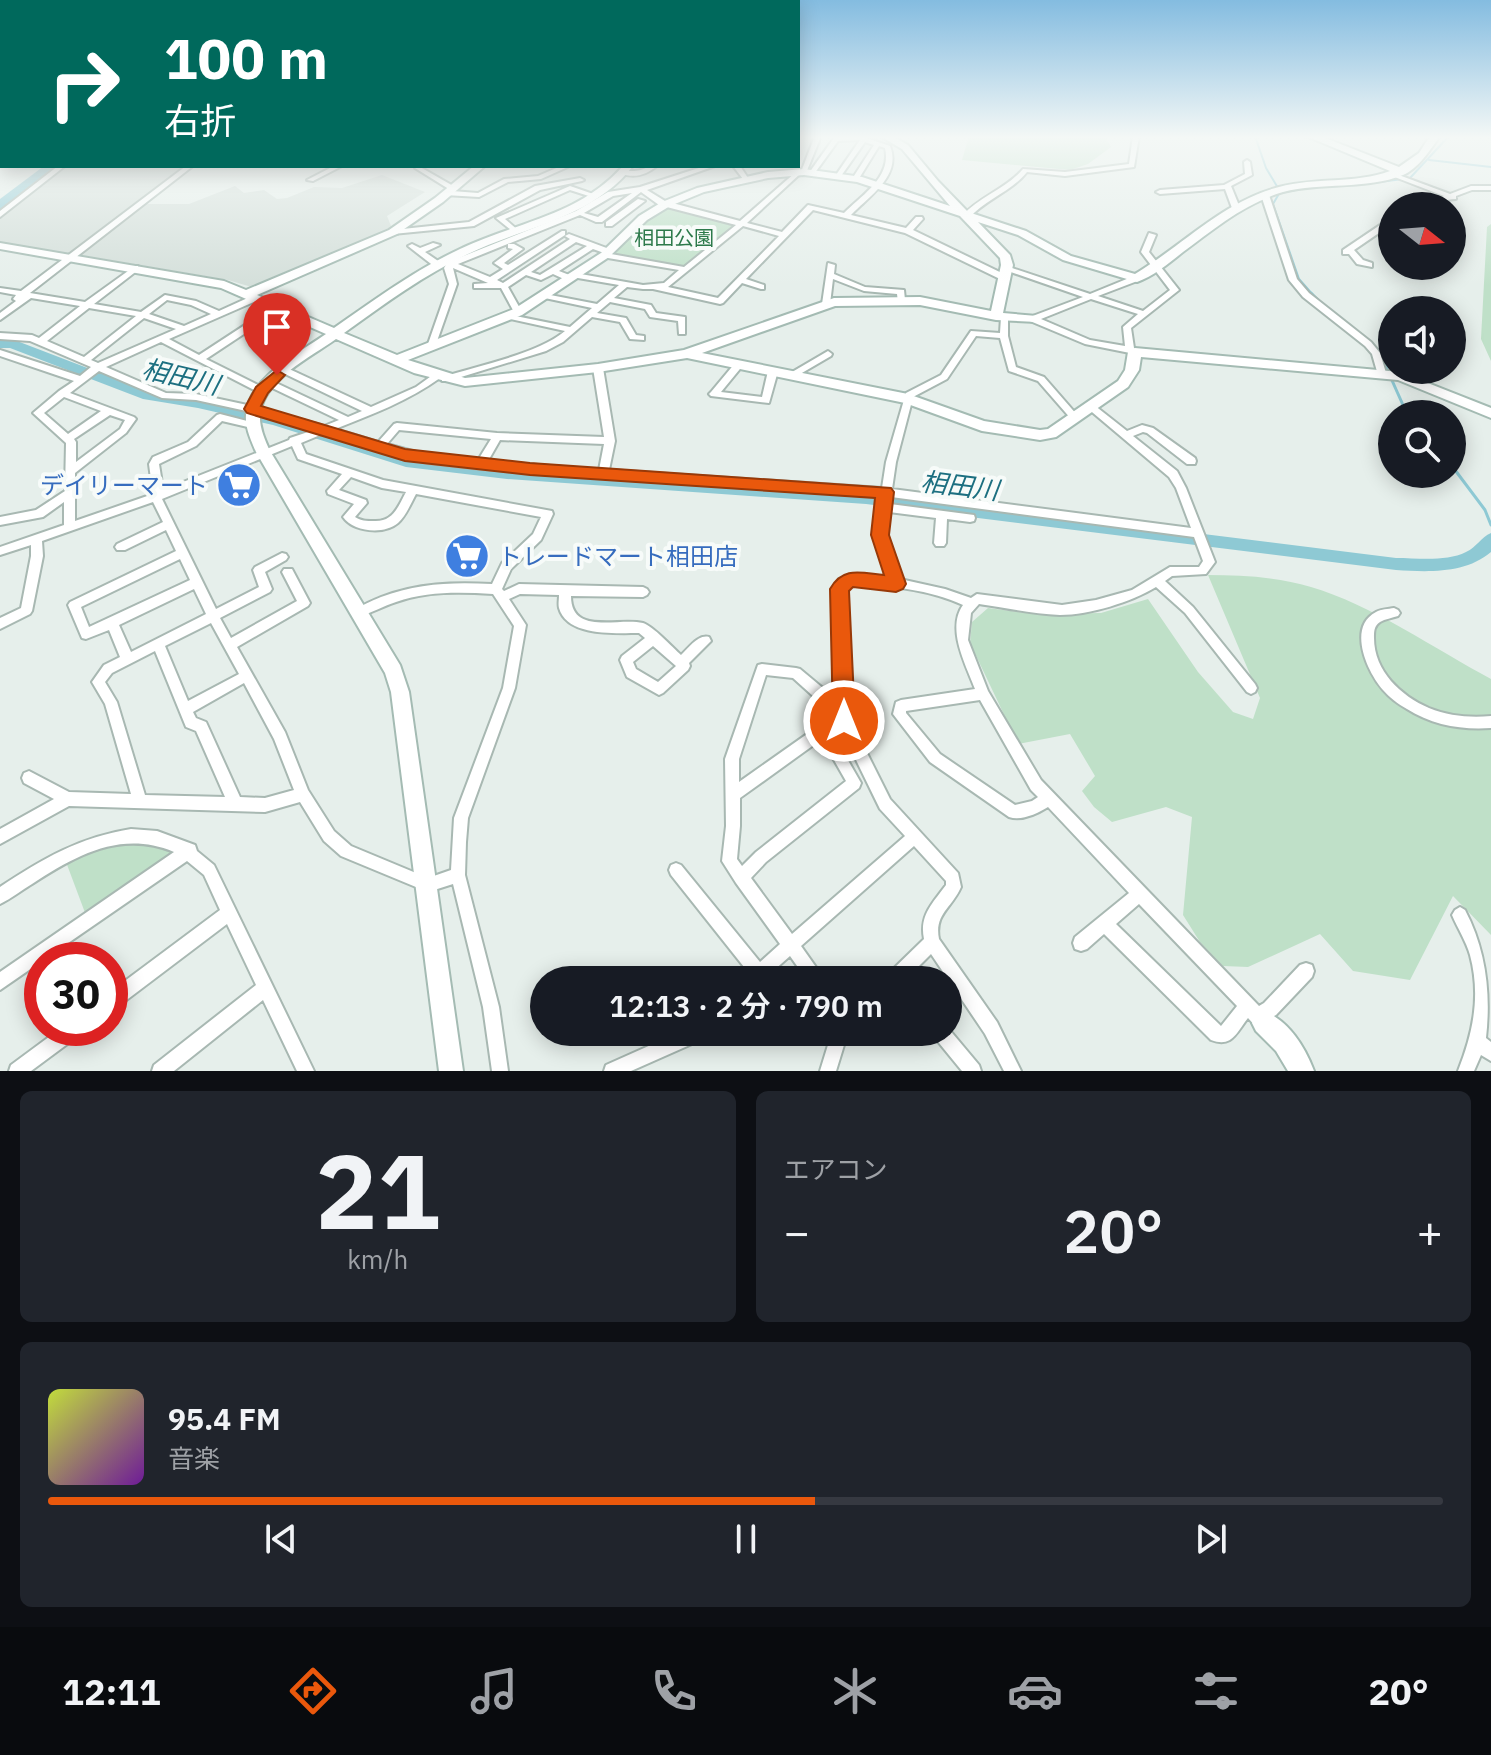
<!DOCTYPE html>
<html lang="ja">
<meta charset="utf-8">
<style>
:root{--surface:#171b24;--page:#20242c;--text:#f1f3f6;--muted:#9ea1a6;--line:#363941;--accent:#ea580c}
body{margin:0;font-family:"IBM Plex Sans","Noto Sans JP",sans-serif;background:var(--page);color:var(--text);height:100vh;display:flex;flex-direction:column;font-size:30px;white-space:nowrap}
*{box-sizing:border-box;margin:0}
p{font-size:26px;color:var(--muted)}
.icon{flex:none;width:44px;height:44px;fill:none;stroke:currentColor;stroke-width:2;stroke-linecap:round;stroke-linejoin:round}
.map{position:relative;height:1071px;overflow:hidden}
.drawer{display:flex;flex-direction:column;gap:20px;padding:20px;background:#0d0f14;flex:1}
.drawer>*{flex:none}
.top-card{position:absolute;left:0px;top:0px;width:800px;height:168px;box-shadow:0 4px 20px #0003;background:#00695c;color:#fff;overflow:hidden}
.needle{width:52px;rotate:107deg}
.buttons{position:absolute;left:1378px;top:192px;display:grid;gap:16px}
.buttons a{display:grid;place-items:center;width:88px;height:88px;border-radius:50%;background:var(--surface);box-shadow:0 4px 20px #0003;font-size:40px}
.speed{position:absolute;left:24px;top:942px;display:flex;gap:16px;font-size:40px;font-weight:700;text-align:center}
.speed>*{display:grid;place-content:center;width:104px;height:104px;border-radius:50%;background:var(--surface);box-shadow:0 4px 20px #0003;line-height:1}
.speed .limit{border:12px solid #d22;background:#fff;color:#111}
.pin{position:absolute;display:grid;place-items:center;width:68px;height:68px;color:#fff;margin:-82px -34px;border-radius:50% 50% 50% 0;rotate:-45deg;box-shadow:0 0 8px #0007}
.pin .icon{rotate:45deg}
.me{position:absolute;width:88px;margin:-44px;rotate:0deg;stroke-linejoin:round;filter:drop-shadow(0 0 6px #0008)}
.turn{display:flex;align-items:center;gap:28px;height:168px;padding:0 32px;font-size:36px}
.turn .icon{width:104px;height:104px;stroke-width:2.5}
.turn b{display:block;font-size:56px;line-height:68px}
.big{font-size:60px;font-weight:600;line-height:1.1}
.drawer .tile{flex:1;display:flex;flex-direction:column;justify-content:center;gap:12px;min-width:0;padding:0 28px;border-radius:12px;background:var(--page)}
.drawer .dial{align-items:center;gap:0}
.dial b{font-size:104px;line-height:1}
.song{display:flex;align-items:center;gap:24px}
.cover{width:96px;height:96px;border-radius:12px;background:linear-gradient(135deg,hsl(70 70% 55%),hsl(280 70% 35%))}
.played{height:8px;border-radius:4px;background:linear-gradient(90deg,var(--accent) 55%,var(--line) 55%)}
.keys{display:flex;justify-content:space-around;direction:ltr}
.heat{display:flex;justify-content:space-between;align-items:center;font-size:44px;direction:ltr}
.drawer .tiles{flex:1;display:grid;gap:20px;grid-template-columns:1fr 1fr}
.tile:last-child{grid-column:span 2}
.trip{position:absolute;left:530px;top:966px;width:432px;height:80px;border-radius:40px;background:var(--surface);box-shadow:0 4px 20px #0003;font-weight:600;line-height:80px;text-align:center}
.tab-bar{display:flex;height:128px;justify-content:space-around;align-items:center;background:#090b0e;color:var(--muted)}
.tab-bar .icon{width:56px;height:56px}
.tab-bar .current{color:var(--accent)}
.tab-bar b{font-size:36px;color:var(--text)}
.map>svg:first-child{display:block}
</style>
<div class="map">
<svg width="1491" height="1071" viewBox="0 0 1491 1071">
<rect width="100%" height="100%" fill="#e6efeb"/>
<path fill="#d4dfda" d="M66 166H188L72 254 0 243V219Z
M382 175 425 192 387 216 391 226 385 232 255 288 228 280 80 255 143 204H189L235 186 244 193 264 190 277 199 287 198 314 187 342 188Z"/>
<path fill="#bfe0c8" d="M969 136H1105L1111 147 1088 164 1070 170 962 160Z
M664 207H673L737 225 684 267 612 254 647 217Z
M1491 224V361L1481 339 1487 227Z
M1208 575C1242 575 1278 577 1311 587 1370 604 1437 650 1491 679V935L1453 896 1410 980 1353 971 1320 934 1248 967 1223 966 1200 942 1183 915 1192 817 1166 807 1112 822 1094 807 1082 791 1095 776 1070 734 1018 744 970 643 972 622 988 608 1034 614 1101 613 1148 599 1198 672 1233 712 1253 719 1260 698Z
M130 842 167 845 178 854 87 918 66 862 103 847Z"/>
<path fill="#8ec9d4" d="M44 166H58L0 212V199Z"/>
<g fill="none" stroke-linecap="round" stroke-linejoin="round">
<path stroke="#8ec9d4" stroke-width="2" d="M1255 136 1266 168 1278 188
M1429 160 1491 167
M1372 183 1410 178 1449 136
M1280 192 1273 204 1299 279 1313 295
M1281 193 1305 188"/>
<path stroke="#8ec9d4" stroke-width="3" d="M1311 293 1319 301
M1369 341 1382 358 1407 414
M1452 466 1485 510 1491 525"/>
<path fill="#8ec9d4" fill-rule="evenodd" d="M0 340 17 341 150 392 198 398 275 416 406 457 507 469 866 492 1396 558C1418 558 1446 562 1466 552 1477 547 1481 537 1491 533V552C1465 574 1428 572 1396 570L866 504 507 479 406 467 273 425 198 408 143 399 10 348H0Z"/>
<g stroke="#a8b8b2" stroke-width="4">
<path id="street" d="M815 136H821L806 173H801L747 223 782 232 808 205 844 213C862 195 892 177 885 148L879 146 858 180 852 179 874 145 865 142 841 176 836 175 860 140 838 141 814 174 809 173 834 138 860 136 890 146C902 176 869 196 851 215L906 228 916 217H922L923 219 913 230 1008 276V280H1002L905 233 813 210 746 279 764 285V289H761L742 283 723 303 720 304 653 289H643L627 287 614 298 651 305 656 313 685 317V334H679L678 321 650 317 645 309 610 302 597 313 626 318 636 335 644 336V340L630 339 620 322 592 317 563 342 546 351 448 381H442V377C477 366 538 354 565 331L506 318V314L570 327 592 308 540 297V293L597 304 619 285 572 277V280H566L553 274 541 280 526 275 508 287 522 312 518 315 514 312 501 288H474V284L488 283 453 268 457 284 436 344 432 347 428 344 449 284 444 268 446 265 444 263 445 261H451L576 211 608 192 640 187 705 166H715L647 190 665 201 740 221 796 172H801ZM641 192 659 205 736 225 684 267 611 254 612 250 569 234 565 236 570 239 503 283 497 280 565 235V231H562L508 265 504 263 523 249 514 244H508V248L513 249 494 263 503 269 490 277 458 264 580 215 596 222H602ZM632 193 598 217 584 213 613 196ZM743 226 779 236 718 298 668 287ZM576 242 587 246 540 275 531 272ZM593 249 604 253 601 255 602 257 679 270 664 283 643 285 575 273H572V276L559 271Z
M1133 136H1139L1134 167 1065 176 1027 172C1011 192 986 199 969 218L962 216C980 196 1006 189 1023 169L1065 172 1129 164Z
M0 144H2V148H0Z
M1247 160 1250 162 1252 175 1231 186 1240 208 1239 210 1232 208 1225 189 1160 194 1156 192 1160 190 1224 185 1245 174 1244 162Z
M58 166H65L0 217V211Z
M186 166H193L30 293 85 302 135 266H138V270L94 304 141 312 165 295 196 301 219 311 252 296H258V300L169 339 199 355 274 306H280V310L206 359 264 388V392H258L161 342 106 367 166 393 196 394 252 406 324 426 339 420 266 385V381H272L348 417 362 411 281 372V368H287L371 407 416 387 434 374H440V378C408 401 371 415 335 429L378 442 394 424 397 423 497 433 604 437 593 368 598 365 603 368 615 441 609 470 882 488 886 462 906 393 941 375 971 331 1000 333 1001 317 1002 315H1008V336L1016 367 1044 377 1078 416 1080 418 1078 420H1072L1038 381 1009 371 1000 338 976 336 947 379 913 397 896 462 892 489 1191 528 1176 488 1169 477 1086 407 1091 404 1094 405 1127 431 1142 425 1153 428 1195 458 1196 461 1195 464H1187L1147 433 1143 432 1133 436 1177 471 1186 488 1215 562 1206 574 1172 576 1165 581 1193 607 1255 684 1257 688 1255 692 1251 694 1247 692 1185 613 1156 587C1131 602 1090 615 1060 615 1034 614 1006 608 979 604L971 613 968 640 988 691 1041 780 1259 1006 1264 1003 1300 965 1306 963 1312 965 1314 971 1312 977 1276 1015 1270 1018 1272 1023 1270 1029 1264 1031 1258 1029 1248 1018C1236 1033 1232 1048 1211 1040L1104 934 1087 949 1081 951 1075 949 1073 943 1075 937 1129 893 1048 807C1037 814 1021 821 1009 817L930 762 893 714 896 702 901 700 975 689C966 665 946 629 963 605 930 590 890 585 854 585L847 586 846 589 845 621 849 662 851 721 890 799 958 873 961 887C952 908 934 914 939 939L997 1022 1021 1071H1004L985 1034 931 954 905 980H886L888 974 924 939C919 915 933 903 946 885V881L914 846 801 946 825 980H807L790 956 763 980H743L748 972 671 875 669 870 671 865 676 863 681 865 760 962 780 944 736 883 722 861 726 826 725 759 758 665 762 664 796 668 800 669 824 689 830 729 861 783 859 788 766 862 751 878 792 934 905 836 880 809 837 721V662L833 621 834 589 839 579C855 574 871 576 888 577L875 535 881 496 481 469 427 463 382 450H379L374 447 325 433 301 443 306 454 383 480 552 511 553 514 541 540 511 569 502 589 504 591 519 584 643 587 647 589 649 592 647 595 643 597 571 596C571 636 619 617 643 623 653 626 672 647 681 655 689 648 698 634 709 637L711 641 689 663 690 666 688 670 663 693 659 695 627 677 620 660 622 656 645 638 639 633C616 633 567 637 559 608 558 604 559 600 559 595L520 594 509 599 526 625 515 688 468 818 466 842 465 875 499 1007 508 1071H492L483 1007 453 884 428 892 341 856 324 841 300 802 265 812 69 806 0 844V829L54 799 24 783 22 778 24 773 29 771 69 792 131 794 105 704 92 682 104 665 120 657 109 630 86 639 82 638 68 605 70 602 176 551 166 530 125 550H117L115 547 117 544 163 522 153 502 42 541 43 556 32 611 30 614 0 629V618L21 608 31 556V545L0 555V547L64 525V502L43 517 0 525V517L36 510 65 491 66 443 33 413 59 391 74 381 0 356V350L80 376 91 367 30 341 0 339V333L32 335 39 338 80 306 31 298 0 320V313L16 301 13 299 16 295 0 292V288L21 291ZM167 300 191 305 211 314 184 326 149 314ZM89 308 136 316 84 357 47 341ZM144 318 176 329 98 363 91 360ZM99 371 162 398 196 400 251 412 314 430 290 438 289 440 163 490 159 464 161 463 196 446 222 421 252 428 257 425 255 423 220 414 217 415 188 442 153 457 149 464 153 494 75 521V473L126 433 136 419 134 417 70 393ZM64 397 101 411 68 434 44 413ZM110 415 125 420 120 429 76 462V442L74 439ZM399 430 491 439 478 460 427 455 387 444ZM500 440 604 444 599 470 488 461ZM292 446 298 459 342 474 327 491 328 494 354 504 343 517C353 532 384 535 398 523 406 516 411 503 416 494L541 517 533 534 502 563 492 584C453 582 418 583 381 597 372 601 360 605 354 612L356 615 360 617C372 612 384 606 396 602 427 591 460 592 493 594L514 626 503 688 454 818 451 870 428 878 351 846 334 831 308 790 285 732 237 647 308 606 310 603 292 569H284L282 572 297 601 231 638 220 618 270 592 272 589 265 572 286 560 288 557 286 554 282 553 255 567 253 570 259 587 216 609 162 499ZM351 477 382 488 406 492C398 507 393 522 374 521 366 521 361 521 355 517L367 503 366 500 339 490ZM891 497 1194 537 1203 561 1199 567H1170L1132 590 1096 600 1062 605 977 594 971 598 945 589 900 579 885 535 889 512 936 518 934 543 936 546H944L946 543 947 519 970 522 974 521 975 518 974 515 890 504ZM180 559 190 580 89 627 81 607ZM194 589 206 614 131 652 119 625ZM211 623 239 674 188 701 165 646ZM653 646 676 666 658 682 636 669 633 662ZM155 651 186 727 196 731 225 797 145 795 117 702 105 682 112 673ZM766 675 793 678 813 696 817 727 739 782V759ZM244 683 274 739 294 790 265 798 240 797 206 722 196 718 193 712ZM980 700 1031 790 1038 797 1032 801 1015 805 940 754 906 713V711ZM822 739 846 781 756 852 742 866 737 859 740 826V798ZM1139 904 1237 1006 1221 1026 1116 924Z
M334 166H342L313 181 307 180Z
M561 166H570L541 179 508 182 479 197 445 195V191H452L415 168 420 167 455 187 456 189 452 191 478 193 504 179 538 176Z
M649 166H657C646 175 634 179 620 173 629 168 635 175 649 166Z
M733 166H740L748 178 747 179H743Z
M1392 174H1396L1450 194 1471 186H1491V190H1472L1456 196V199C1444 199 1435 206 1421 206L1444 196 1392 176Z
M580 178 584 180 582 181 540 190 474 226 393 234 389 232 393 230 469 222 535 186Z
M570 186 599 196 595 198 570 190 505 219 520 232 516 234 496 218Z
M1262 193 1269 195 1297 279 1309 293 1371 342 1380 353 1386 373 1384 375H1378L1372 354 1365 346 1303 297 1289 280 1261 195Z
M638 199 645 201 612 226H606V222Z
M1389 219H1392V224L1354 250 1363 260 1372 263V267L1357 264 1349 254H1343V250Z
M1149 233 1156 235 1149 252 1179 290 1131 328 1134 348 1139 351 1135 354 1085 344 1030 321V317L1083 297 1002 269 1009 267 1090 294 1134 276H1140V280L1098 296 1143 311 1170 290 1141 252ZM1091 299 1138 314 1123 327 1125 346 1090 340 1041 319Z
M433 243 440 245 425 252 441 263V267H435L408 246 412 244 420 248Z
M828 263 835 265 834 274 865 287 904 290 905 300 904 302H898L897 294 864 291 833 279 830 304 829 306H823L822 304Z
M828 351 832 354 831 356 795 377H789L787 375Z
M739 361 744 364 721 392 762 397 768 371 773 368 778 371 769 403 711 396 709 394 711 392 736 362Z
M1394 608 1398 610 1400 613 1398 616C1392 618 1385 619 1380 622 1374 626 1374 631 1374 638 1374 671 1401 696 1429 708 1449 716 1470 718 1491 716V728C1461 730 1432 725 1407 709 1398 704 1389 697 1383 690 1367 672 1347 627 1376 612 1381 609 1388 609 1394 608Z
M131 829 157 831 195 845 197 851 214 865 314 1071H297L263 1000 174 1071H152L154 1065 256 985 227 924 116 1008 110 1010V992L220 910 204 875 187 861 0 990V972L174 852C121 830 77 855 32 884 22 890 12 898 0 904V887C42 859 80 837 131 829Z
M1460 907 1465 910C1486 950 1491 993 1486 1038L1491 1042V1061L1481 1055 1474 1071H1458C1473 1033 1481 996 1470 955 1466 941 1458 929 1452 915L1455 910Z
M61 1028H83L81 1034 31 1071H9L11 1065Z
M948 1028 979 1065 981 1071H962L935 1038 933 1032H948Z
M680 1032H701L699 1038 692 1044 631 1071H604L606 1065Z
M832 1032H848L836 1071H820Z"/>
</g>
<g stroke="#a4bbb3" stroke-width="4">
<path id="secondary" d="M880 136H892L908 145 938 181 968 212 1026 231 1071 256 1135 274C1183 245 1224 201 1279 187 1315 177 1355 184 1390 171L1306 136H1320L1399 167 1419 153 1430 136H1440C1430 150 1418 169 1403 175 1366 190 1321 182 1283 192 1245 203 1214 229 1183 252 1169 263 1154 276 1137 282L1063 260 1018 235 978 222 1010 255 1013 265 1003 313 1037 316V322L996 320 920 305 835 306 702 353 908 394 984 421 1040 430 1048 429 1118 381 1125 370 1128 352 1135 348 1400 372 1491 408V418L1398 380 1141 357 1139 370 1128 387 1056 437 1040 440 982 431 905 403 687 358 598 372 465 386 414 373 336 339C311 357 263 380 260 414 259 427 265 440 270 451L400 665 409 692 463 1071H439L391 692 385 673 256 452C251 440 245 428 246 415 249 377 299 353 326 334L221 288 0 249V243L224 281 246 290 389 230 435 198 474 166H485L443 202 397 234 257 295 334 328C374 300 415 270 460 249 516 222 579 216 623 166H633C591 219 526 226 468 254 424 275 384 304 344 333L397 355 514 309 601 253 639 216 662 202 697 188 768 172 804 169 862 177 950 206 902 149ZM804 175 857 182 960 216 1000 258 1001 265 991 311 920 297 834 298 684 350 598 364 465 378 408 360 522 315 609 257 647 220 670 206 704 192 768 178Z
M1264 1011C1289 1021 1305 1047 1314 1071H1288L1276 1051 1256 1031 1252 1023 1256 1015Z"/>
</g>
<g stroke="#c2cac8" stroke-width="4">
<path id="highway" d="M2 156V164L0 165V157Z"/>
</g>
<use href="#street" fill="#fff" fill-rule="evenodd"/>
<use href="#secondary" fill="#fff" fill-rule="evenodd"/>
<use href="#highway" fill="#2f6f62" fill-rule="evenodd"/>
</g>
<linearGradient id="sky" x2="0" y2="1"><stop stop-color="#84bce0"/><stop offset="0.48" stop-color="#f4f8f6"/><stop offset="1" stop-color="#f4f8f6" stop-opacity="0"/></linearGradient>
<rect width="1491" height="286" fill="url(#sky)"/>
<path fill="#ea580c" stroke="#983908" stroke-width="2" d="M277 370 285 375 268 393 261 406 405 449 530 463 891 488 894 492 889 535 906 584 903 589 896 592 853 587 849 591 855 721 851 728 844 730 836 728 833 721 830 589C843 566 861 573 884 575L871 535 875 498 530 475 405 461 247 413 244 409 256 387Z"/>
<defs>
<g id="supermarket-disc" transform="scale(2.3)"><circle r="9.5" fill="#3f7fe0" stroke="#f7fbf9"/><path d="M-6-5.5h2.5l.6 2H6L4.5 2H-2.5L-4.4-4H-6ZM-1.5 3.2a1.3 1.3 0 1 0 .1 0ZM3 3.2a1.3 1.3 0 1 0 .1 0Z" fill="#fff"/></g>
</defs>
<g fill-rule="evenodd">
<use href="#supermarket-disc" x="239" y="485"/>
<use href="#supermarket-disc" x="467" y="556"/>
</g>
<g text-anchor="middle" dominant-baseline="central" stroke-width="8" stroke-linejoin="round" paint-order="stroke">
<g font-size="20" fill="#2d7a4b" stroke="#f7fbf9">
<text x="674" y="237">相田公園</text>
</g>
<g font-size="24" fill="#366cbe" stroke="#f7fbf9" text-anchor="end">
<text x="208" y="485">デイリーマート</text>
<text x="498" y="556" text-anchor="start">トレードマート相田店</text>
</g>
<g font-size="26" font-style="italic" fill="#1c6f80" stroke="#f7fbf9">
<text transform="translate(181 376) rotate(13)">相田川</text>
<text transform="translate(960 485) rotate(7)">相田川</text>
</g>
</g>
</svg>
<div class="buttons">
<a><svg class="needle" viewBox="-14 -14 28 28"><path d="M0-13l5 13h-10z" fill="#e53935"/><path d="M0 13l5-13h-10z" fill="#9ea1a6"/></svg></a>
<a><svg class="icon" aria-label="sound" viewBox="0 0 24 24"><path d="M4 9h4l5-4v14l-5-4H4zM17 9q2 3 0 6"/></svg></a>
<a><svg class="icon" aria-label="search" viewBox="0 0 24 24"><circle cx="10" cy="10" r="6"/><path d="M15 15l6 6"/></svg></a>
</div>
<div class="speed"><div class="limit">30</div></div>
<div class="pin" style="left:277px;top:375px;background:#d93025"><svg class="icon" aria-label="arrive" viewBox="0 0 24 24"><path d="M6 21V4h12l-3 4 3 4H6"/></svg></div>
<svg class="me" style="left:844px;top:721px" viewBox="-20 -20 40 40"><circle r="17" fill="#ea580c" stroke="#fff" stroke-width="3"/><path d="M0-11L8 9 0 5-8 9z" fill="#fff"/></svg>
<div class="trip">12:13 · 2 分 · 790 m</div>
<div class="top-card">
<div class="turn"><svg class="icon" aria-label="right" viewBox="0 0 24 24"><path d="M7 20v-9h11M14 6l5 5-5 5"/></svg><div><b>100 m</b>右折</div></div>
</div>
</div>
<section class="drawer">
<div class="tiles">
<div class="tile dial"><b>21</b><p>km/h</p></div>
<div class="tile"><p>エアコン</p>
<div class="heat"><a>−</a><b class="big">20°</b><a>+</a></div>
</div>
<div class="tile">
<div class="song"><i class="cover"></i><div><b>95.4 FM</b><p>音楽</p></div></div>
<div class="played"></div>
<div class="keys"><svg class="icon" aria-label="previous" viewBox="0 0 24 24"><path d="M18 5L8 12l10 7zM5 5v14"/></svg><svg class="icon" aria-label="pause" viewBox="0 0 24 24"><path d="M8 5v14M16 5v14"/></svg><svg class="icon" aria-label="next" viewBox="0 0 24 24"><path d="M6 5l10 7-10 7zM19 5v14"/></svg></div>
</div>
</div>
</section>
<nav class="tab-bar">
<b>12:11</b>
<svg class="icon current" aria-label="directions" viewBox="0 0 24 24"><path d="M12 3l9 9-9 9-9-9zM9 14v-3h6M13 9l2 2-2 2"/></svg>
<svg class="icon" aria-label="music" viewBox="0 0 24 24"><path d="M9 18V5l10-2v13"/><circle cx="6" cy="18" r="3"/><circle cx="16" cy="16" r="3"/></svg>
<svg class="icon" aria-label="phone" viewBox="0 0 24 24"><path d="M5 4h4l2 5-3 2q2 4 5 5l2-3 5 2v4C11 20 4 13 5 4z"/></svg>
<svg class="icon" aria-label="climate" viewBox="0 0 24 24"><path d="M12 3v18M4 7l16 10M4 17L20 7"/></svg>
<svg class="icon" aria-label="car" viewBox="0 0 24 24"><path d="M5 17H2v-5l4-1 3-4h7l3 4 3 1v5h-3M9 17h6M6 11h13"/><circle cx="7" cy="17" r="2"/><circle cx="17" cy="17" r="2"/></svg>
<svg class="icon" aria-label="filters" viewBox="0 0 24 24"><path d="M4 7h16M4 17h16"/><circle cx="9" cy="7" r="2"/><circle cx="15" cy="17" r="2"/></svg>
<b>20°</b>
</nav>
